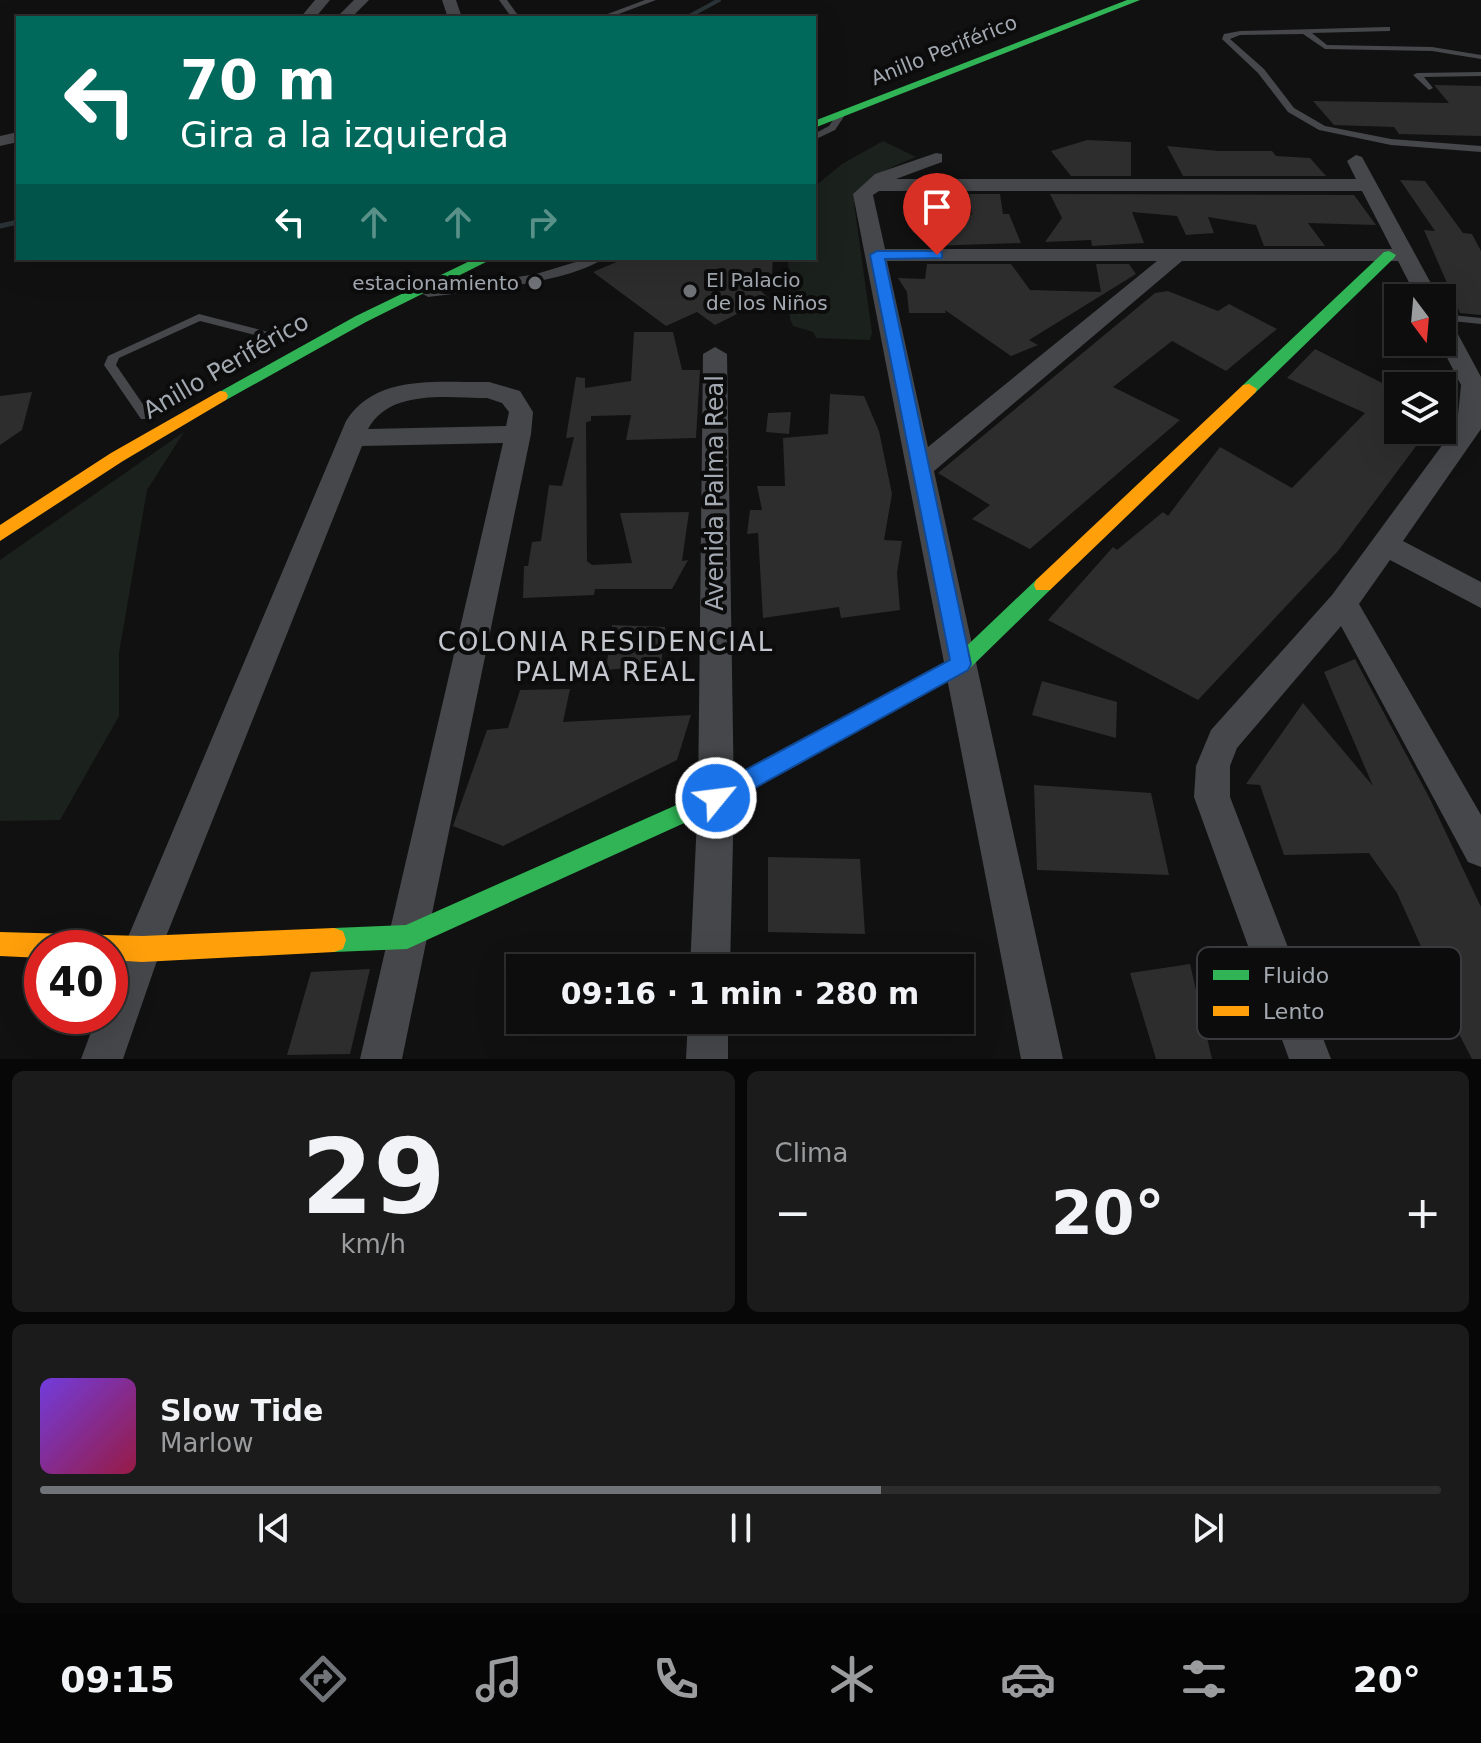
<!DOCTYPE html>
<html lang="es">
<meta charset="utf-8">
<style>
:root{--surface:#0d0d0e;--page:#1b1b1c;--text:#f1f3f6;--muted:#9a9c9e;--line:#2d2d2e;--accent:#707479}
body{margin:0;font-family:"DejaVu Sans",sans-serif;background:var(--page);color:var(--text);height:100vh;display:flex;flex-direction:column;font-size:30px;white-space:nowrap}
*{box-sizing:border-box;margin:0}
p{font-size:26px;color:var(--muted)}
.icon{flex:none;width:44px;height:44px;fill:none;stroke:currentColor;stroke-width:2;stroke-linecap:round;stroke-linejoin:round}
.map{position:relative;height:1059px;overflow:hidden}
.sheet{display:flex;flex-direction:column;gap:12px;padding:12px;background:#070708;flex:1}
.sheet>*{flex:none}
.top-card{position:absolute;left:16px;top:16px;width:800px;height:244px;border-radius:0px;box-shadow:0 8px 32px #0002,0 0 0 2px var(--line);background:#00695c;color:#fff;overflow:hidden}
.needle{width:52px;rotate:164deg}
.fabs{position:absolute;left:1384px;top:284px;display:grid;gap:16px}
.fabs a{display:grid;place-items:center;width:72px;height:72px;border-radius:0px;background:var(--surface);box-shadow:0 8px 32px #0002,0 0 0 2px var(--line);font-size:40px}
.speed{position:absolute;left:24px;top:930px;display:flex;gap:16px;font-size:40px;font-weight:700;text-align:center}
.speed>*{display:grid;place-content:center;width:104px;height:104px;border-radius:50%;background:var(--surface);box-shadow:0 8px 32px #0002,0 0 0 2px var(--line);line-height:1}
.speed .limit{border:12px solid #d22;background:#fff;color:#111}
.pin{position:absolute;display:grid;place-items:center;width:68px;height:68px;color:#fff;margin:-82px -34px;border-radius:50% 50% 50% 0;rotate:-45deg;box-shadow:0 0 8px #0007}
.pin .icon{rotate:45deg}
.me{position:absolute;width:88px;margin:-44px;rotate:61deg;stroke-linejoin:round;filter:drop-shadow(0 0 6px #0008)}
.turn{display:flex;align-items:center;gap:28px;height:168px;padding:0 32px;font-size:36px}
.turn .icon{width:104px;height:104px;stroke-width:2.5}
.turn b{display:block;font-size:56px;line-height:68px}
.lanes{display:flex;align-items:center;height:76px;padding:0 32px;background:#0003;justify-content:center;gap:40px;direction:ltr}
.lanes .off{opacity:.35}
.big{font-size:60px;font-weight:600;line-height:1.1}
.sheet .tile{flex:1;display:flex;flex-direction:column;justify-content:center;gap:12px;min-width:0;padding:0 28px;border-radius:12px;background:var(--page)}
.sheet .dial{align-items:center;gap:0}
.dial b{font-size:104px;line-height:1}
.song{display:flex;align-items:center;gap:24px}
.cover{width:96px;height:96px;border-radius:12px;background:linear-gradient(135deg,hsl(260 70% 55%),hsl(340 70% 35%))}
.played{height:8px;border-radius:4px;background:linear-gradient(90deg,var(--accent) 60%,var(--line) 60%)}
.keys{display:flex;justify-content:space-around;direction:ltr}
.heat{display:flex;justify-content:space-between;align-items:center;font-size:44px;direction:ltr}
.sheet .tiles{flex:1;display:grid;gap:12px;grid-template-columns:1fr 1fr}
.tile:last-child{grid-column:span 2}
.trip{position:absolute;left:506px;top:954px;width:468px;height:80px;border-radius:0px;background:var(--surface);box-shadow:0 8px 32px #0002,0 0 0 2px var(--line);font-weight:600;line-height:80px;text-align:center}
.tab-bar{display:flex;height:128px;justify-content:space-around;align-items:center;background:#050506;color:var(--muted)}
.tab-bar .icon{width:56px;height:56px}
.tab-bar .active{color:var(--accent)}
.tab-bar b{font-size:36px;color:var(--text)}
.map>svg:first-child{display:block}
</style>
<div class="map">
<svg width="1481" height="1059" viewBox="0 0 1481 1059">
<rect width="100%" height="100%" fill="#111112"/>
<path fill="#1b211c" d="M883 141 916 157C889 168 867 176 854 203L872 333 870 340 816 338 813 332 793 326 790 319 788 258H814V187L842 164Z
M184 432 147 490 119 653V716L60 820 0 821V560Z"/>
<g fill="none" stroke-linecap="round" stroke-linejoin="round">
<path stroke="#2a3337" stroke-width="4" d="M686 18 719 0"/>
<path stroke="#2a3337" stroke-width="5" d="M0 226 18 222"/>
</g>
<path fill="#2d2d2e" d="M1434 85 1481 86V136L1399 134 1394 127 1334 125 1313 101 1449 103Z
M1087 140 1131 142V176H1071L1051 151Z
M1167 146 1219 151H1272L1276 156 1310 158 1326 176H1183Z
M1400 180 1425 181 1463 233 1472 234 1481 251V315L1460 313 1424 230 1435 231Z
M969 194H1000L1003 214H1009L1021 243 931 246 936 216 972 215Z
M1050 194 1354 195 1376 225 1308 223 1325 246H1264L1256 225 1208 217 1214 233 1186 235 1177 216 1132 212 1144 243 1092 246 1091 240 1045 242 1062 218Z
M626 258H773L772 275 753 284 769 298 715 325 697 312 666 326 593 272Z
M927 264H1011L1030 290 1101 292 1096 264H1129L1136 274 1029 340 1038 345 1011 356 945 310 946 313H909L907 292 898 278 925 279Z
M1168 291 1218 311 1229 304 1277 329 1226 371 1172 341 1113 387 1180 420 1030 549 972 519 990 505 938 473 1155 293Z
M634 332H673L682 370H700L696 438 626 440 631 415 591 416V421L586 422 587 561 592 565 632 563 620 513 689 512 682 561 688 560 672 589H595L594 595 523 598 524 566H528L532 542 541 541 549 485 562 486 574 437 566 438 576 377 585 378V388L631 381Z
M1315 349 1398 391V430H1428L1338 551 1198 700 1048 620 1113 547 1117 550 1163 512 1168 516 1220 447 1292 488 1365 413 1287 378Z
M32 392 22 430 0 445V396Z
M830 394 864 396 879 431 892 494 884 540 902 541 897 573 900 610 841 618 839 607 763 618 758 533 747 534 750 510H762L757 486H785L783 438 828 434Z
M791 412 789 434 766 432 768 413Z
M612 625 665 627 661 665 606 670Z
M1355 659 1429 797 1481 907V1059H1472L1444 1005 1338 1009 1318 952 1424 953 1397 893 1369 853 1284 855 1260 785 1246 784 1303 703 1373 786 1324 672Z
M1042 681 1117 702 1116 738 1032 715Z
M570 689 563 722 691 715 677 760 503 846 453 826 487 730 508 728 520 690Z
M1034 785 1151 793 1169 875 1037 870Z
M768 857 860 859 865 934 768 932Z
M1190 964 1212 1059H1156L1130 973Z
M370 969 350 1054 287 1055 311 972Z"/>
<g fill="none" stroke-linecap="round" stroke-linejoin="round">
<path fill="#45474a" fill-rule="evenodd" d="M499 0H507L520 18H512Z
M645 0H656L608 18H597Z
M1387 27H1390V31L1312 33 1327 45 1432 47 1481 55V59L1432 51 1325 49 1303 34 1240 35 1230 39 1264 69 1294 108 1325 126 1391 139 1481 146V152L1391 145 1319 130 1288 112 1258 73 1222 39 1224 34 1240 31Z
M1481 72V76L1424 77 1433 88 1429 90 1413 75 1417 73Z
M838 113 845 115 835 130 814 140V134L829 126Z
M589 258H604C570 283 472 291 428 297L423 294 428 291 536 274Z
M199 314 291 338 293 340 287 343 200 321 119 358 116 365 151 416 149 419H141L104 365 108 356Z
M1442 314 1481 318V324L1442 320Z"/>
<path fill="#45474a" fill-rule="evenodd" d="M315 0H330L315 18H300Z
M354 0H369L351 18H336Z
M442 0H456L462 18H448Z
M18 132V142L0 146V136Z
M936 153 942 154V162L896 179H1356L1347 161 1356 155 1362 157 1439 298H1417L1398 261H1182L934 471 1063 1059H1021L853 194 875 174ZM879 191H1362L1392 249H885L873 195ZM887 261H1157L928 447Z
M1442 318 1453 325 1481 377V429L1403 541 1481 582V608L1390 560 1359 604 1481 815V867L1468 862 1341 626 1237 748 1230 766V797L1331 1059H1289L1194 797 1196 766 1211 730 1332 595 1457 425 1461 385 1439 342Z
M715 347 727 354 734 798 730 968H690L698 798 703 354Z
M489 382 520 391 533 412 531 434 402 1059H360L503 443 362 446 161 949 123 1059H81L97 1016H110V982L123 949 346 421C376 373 440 383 489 382ZM487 398 502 403 509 412 506 426 368 429C390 388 449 398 487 398Z
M688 1020H728V1059H686Z"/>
<path fill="#30b455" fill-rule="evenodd" d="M1127 0H1140L814 128V121Z
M1389 251 1396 255 1394 258 1255 393H1243L1241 389 1243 385 1384 252Z
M476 258H494L366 322 226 400 220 401 212 396 356 316Z
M1043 578 1050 580 1052 585 1050 590 968 670 724 805 407 949 334 952 325 949 322 940 325 931 334 928 406 925 708 791 954 658 1036 580Z"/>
<path fill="#ff9f0a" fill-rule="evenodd" d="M1249 384 1257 389 1255 393 1050 590H1036L1034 585 1036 580 1243 385Z
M220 391 226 392 228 396 226 400 123 461 0 541V525L111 453Z
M334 928 343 931 346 940 343 949 334 952 142 962 110 960V948H42V958L0 956V932L142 936Z"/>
</g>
<path fill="#1a73e8" stroke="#114b97" stroke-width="2" d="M937 251 942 252V258L885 259 971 664 968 670 724 805 716 808 708 805 705 798 708 790 950 660 870 255 877 251Z"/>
<g fill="#707479" stroke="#0c0c0d" stroke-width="3">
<circle cx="535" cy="283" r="8"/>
<circle cx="690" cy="291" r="8"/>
</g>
<g text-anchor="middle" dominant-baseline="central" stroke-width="8" stroke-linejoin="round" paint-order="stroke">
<g font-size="20" fill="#a3a9b1" stroke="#0c0c0d">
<text transform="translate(944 50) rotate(-22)">Anillo Periférico</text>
</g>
<g font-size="20" fill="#a3a9b1" stroke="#0c0c0d" text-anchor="start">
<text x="706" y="280">El Palacio<tspan x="706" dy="23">de los Niños</tspan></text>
<text x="519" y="283" text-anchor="end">estacionamiento</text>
</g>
<g font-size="24" fill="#a3a9b1" stroke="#0c0c0d">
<text transform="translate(226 366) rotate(-30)">Anillo Periférico</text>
<text transform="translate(715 493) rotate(-90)">Avenida Palma Real</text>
</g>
<g font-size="26" letter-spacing="2" fill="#c4c7ce" stroke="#0c0c0d">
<text x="606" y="642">COLONIA RESIDENCIAL<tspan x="606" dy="30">PALMA REAL</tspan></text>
</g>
</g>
<rect x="1197" y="947" width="264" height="92" rx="12" fill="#0c0c0d" stroke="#393b3e" stroke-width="2"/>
<rect x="1213" y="970" width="36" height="10" fill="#30b455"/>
<rect x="1213" y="1006" width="36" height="10" fill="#ff9f0a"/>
<g font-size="22" fill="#a3a9b1">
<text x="1263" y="983">Fluido</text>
<text x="1263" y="1019">Lento</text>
</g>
</svg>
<div class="fabs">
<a><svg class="needle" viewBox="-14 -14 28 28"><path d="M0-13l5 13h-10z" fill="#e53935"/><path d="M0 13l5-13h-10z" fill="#9a9c9e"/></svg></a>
<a><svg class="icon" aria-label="layers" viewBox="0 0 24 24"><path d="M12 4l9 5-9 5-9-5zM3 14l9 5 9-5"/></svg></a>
</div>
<div class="speed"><div class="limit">40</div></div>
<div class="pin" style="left:937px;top:255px;background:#d93025"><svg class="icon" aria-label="arrive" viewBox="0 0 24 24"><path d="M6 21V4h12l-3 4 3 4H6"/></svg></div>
<svg class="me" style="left:716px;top:798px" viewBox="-20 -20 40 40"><circle r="17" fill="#1a73e8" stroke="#fff" stroke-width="3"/><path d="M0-11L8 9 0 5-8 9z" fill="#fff"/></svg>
<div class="trip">09:16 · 1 min · 280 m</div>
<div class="top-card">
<div class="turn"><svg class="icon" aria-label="left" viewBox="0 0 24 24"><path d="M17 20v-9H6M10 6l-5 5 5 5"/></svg><div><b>70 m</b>Gira a la izquierda</div></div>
<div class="lanes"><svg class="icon" aria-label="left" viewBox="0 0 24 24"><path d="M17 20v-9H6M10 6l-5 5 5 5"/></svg><svg class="icon off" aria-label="ahead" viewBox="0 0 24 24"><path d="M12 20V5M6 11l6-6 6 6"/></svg><svg class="icon off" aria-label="ahead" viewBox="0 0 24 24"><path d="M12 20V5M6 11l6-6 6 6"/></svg><svg class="icon off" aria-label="right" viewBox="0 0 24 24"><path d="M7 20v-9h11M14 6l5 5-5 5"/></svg></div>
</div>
</div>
<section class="sheet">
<div class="tiles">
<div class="tile dial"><b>29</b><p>km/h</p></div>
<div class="tile"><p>Clima</p>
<div class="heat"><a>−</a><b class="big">20°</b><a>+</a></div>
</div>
<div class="tile">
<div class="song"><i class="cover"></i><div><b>Slow Tide</b><p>Marlow</p></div></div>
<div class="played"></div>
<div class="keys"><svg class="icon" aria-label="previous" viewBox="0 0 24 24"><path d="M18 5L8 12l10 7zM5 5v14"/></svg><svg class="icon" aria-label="pause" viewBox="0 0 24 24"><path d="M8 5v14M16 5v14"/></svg><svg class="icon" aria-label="next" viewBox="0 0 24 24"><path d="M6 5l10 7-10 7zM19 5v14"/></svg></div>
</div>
</div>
</section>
<nav class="tab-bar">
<b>09:15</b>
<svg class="icon active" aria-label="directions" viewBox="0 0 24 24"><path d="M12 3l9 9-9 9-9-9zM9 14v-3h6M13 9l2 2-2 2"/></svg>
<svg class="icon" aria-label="music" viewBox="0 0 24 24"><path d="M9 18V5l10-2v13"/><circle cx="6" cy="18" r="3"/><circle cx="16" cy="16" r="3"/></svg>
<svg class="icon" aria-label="phone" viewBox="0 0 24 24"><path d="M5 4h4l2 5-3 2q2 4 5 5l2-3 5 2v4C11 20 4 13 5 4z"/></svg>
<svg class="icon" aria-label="climate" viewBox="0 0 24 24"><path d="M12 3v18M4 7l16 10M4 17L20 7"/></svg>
<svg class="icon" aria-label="car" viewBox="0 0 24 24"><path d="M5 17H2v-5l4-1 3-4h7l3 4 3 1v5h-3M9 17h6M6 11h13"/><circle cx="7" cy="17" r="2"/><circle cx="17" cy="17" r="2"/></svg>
<svg class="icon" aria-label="filters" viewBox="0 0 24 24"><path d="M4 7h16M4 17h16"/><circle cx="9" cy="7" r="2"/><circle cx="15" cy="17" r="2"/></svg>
<b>20°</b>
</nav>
